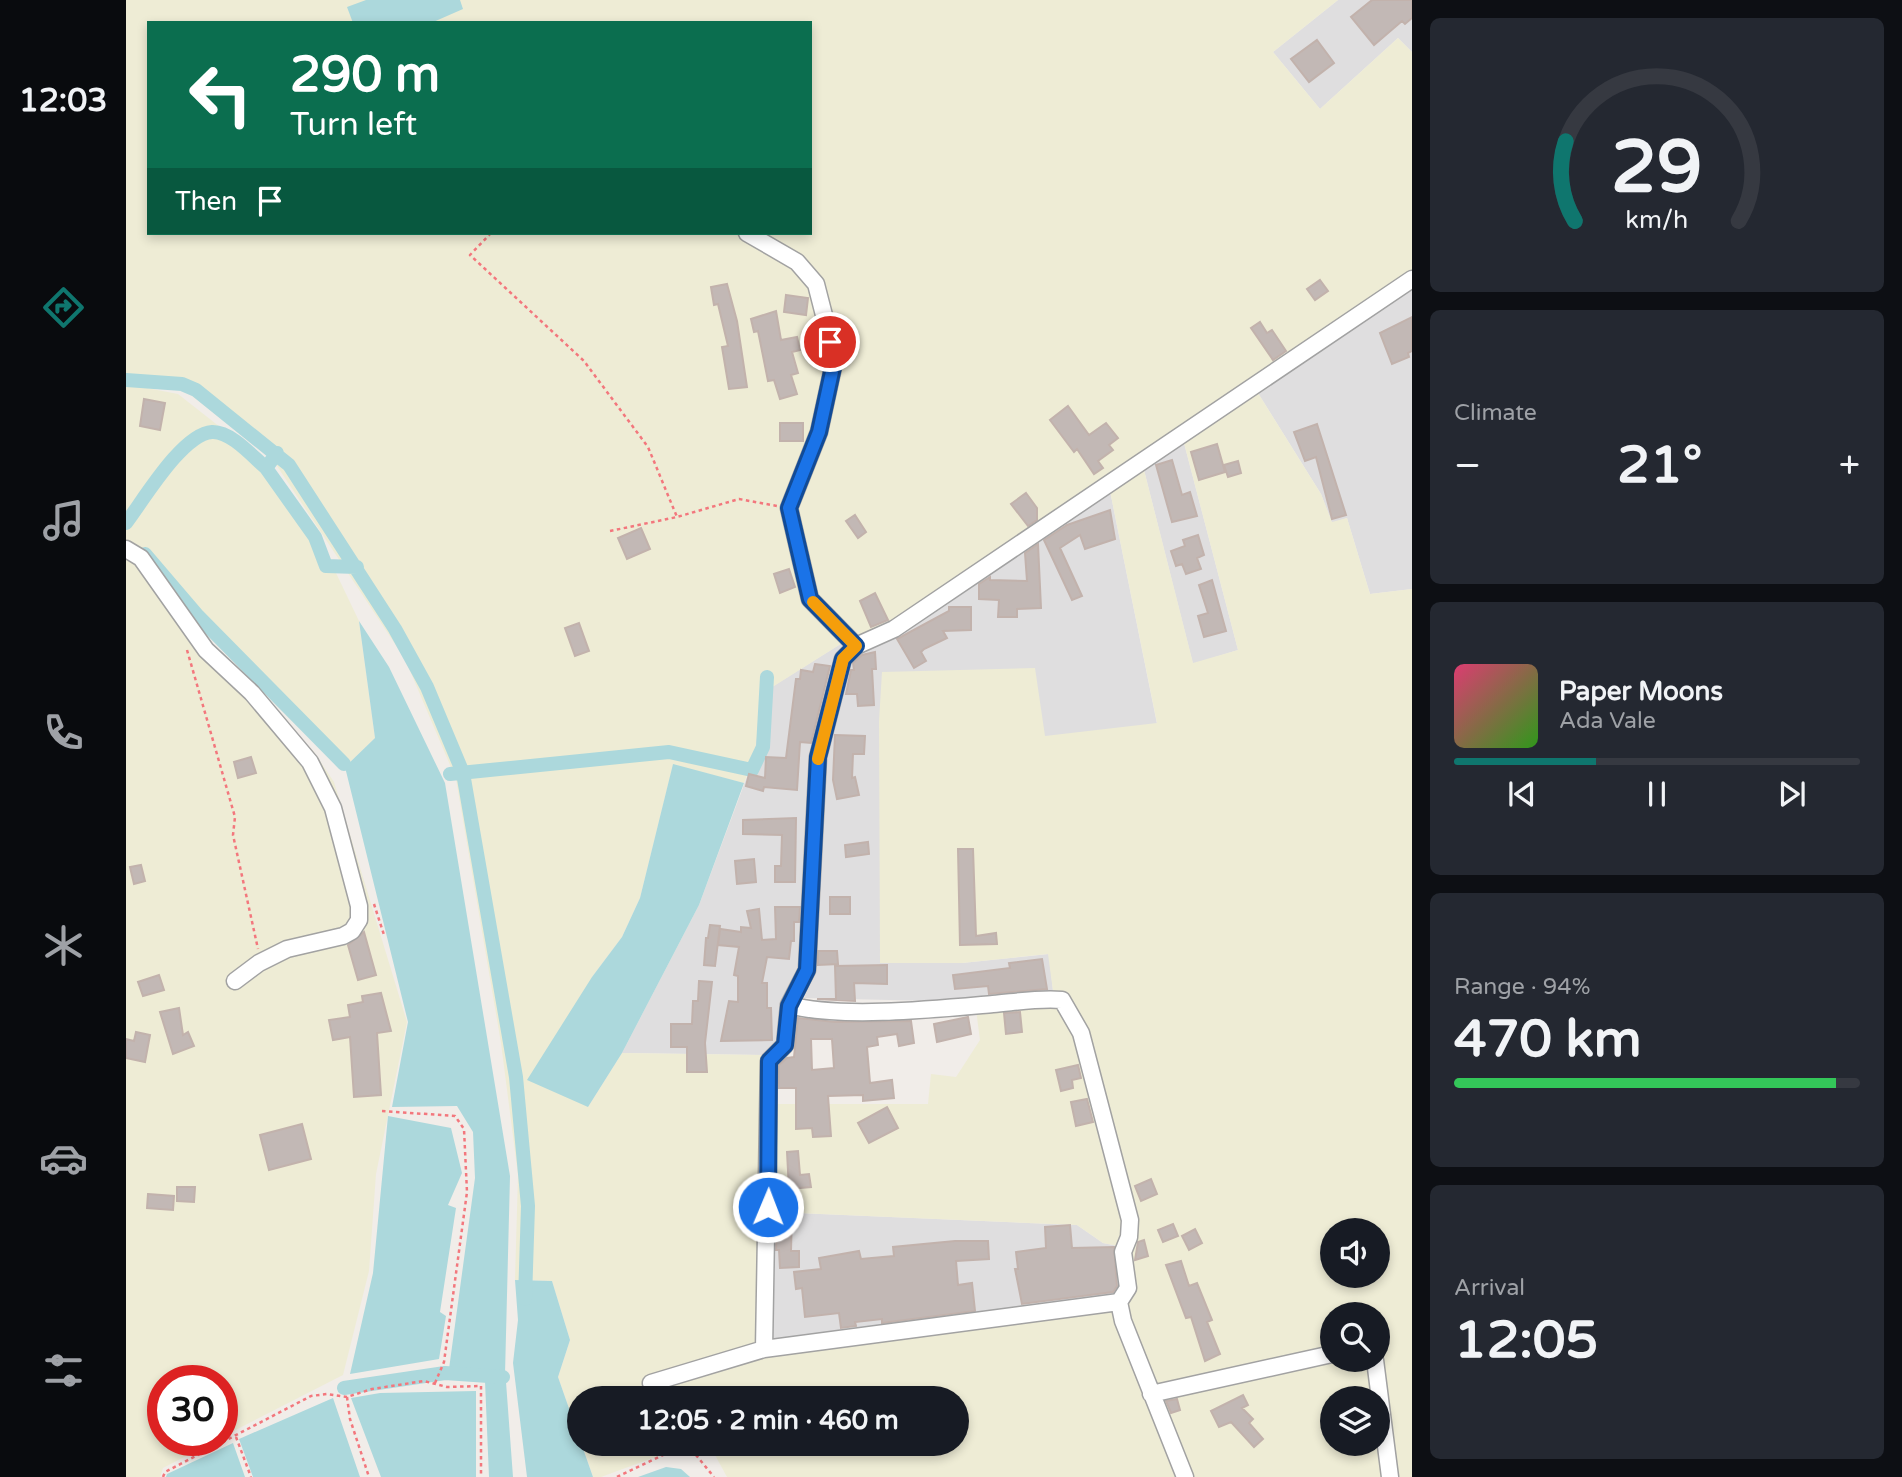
<!DOCTYPE html>
<meta charset="utf-8">
<style>
:root{--surface:#171b24;--page:#242831;--text:#f1f3f6;--muted:#9ea1a6;--line:#363941;--accent:#0f766e}
body{margin:0;font-family:"Varela Round",sans-serif;background:var(--page);color:var(--text);height:100vh;display:flex;flex-direction:column;font-size:26px;white-space:nowrap}
*{box-sizing:border-box;margin:0}
p{font-size:23px;color:var(--muted)}
.icon{flex:none;width:38px;height:38px;fill:none;stroke:currentColor;stroke-width:2;stroke-linecap:round;stroke-linejoin:round}
.map{position:relative;flex:1;overflow:hidden}
.details{display:flex;flex-direction:column;gap:18px;padding:18px;background:#0d0f14;width:490px}
.details>*{flex:none}
.top-card{position:absolute;left:21px;top:21px;width:665px;height:214px;border-radius:0px;box-shadow:0 4px 10px #0003;background:#0b6e4f;color:#fff;overflow:hidden}
.buttons{position:absolute;left:1194px;top:1218px;display:grid;gap:14px}
.buttons a{display:grid;place-items:center;width:70px;height:70px;border-radius:50%;background:var(--surface);box-shadow:0 4px 10px #0003;font-size:35px}
.speed{position:absolute;left:21px;top:1365px;display:flex;gap:14px;font-size:35px;font-weight:700;text-align:center}
.speed>*{display:grid;place-content:center;width:91px;height:91px;border-radius:50%;background:var(--surface);box-shadow:0 4px 10px #0003;line-height:1}
.speed .limit{border:10px solid #d22;background:#fff;color:#111}
.pin{position:absolute;display:grid;place-items:center;width:60px;height:60px;color:#fff;margin:-30px;border:4px solid #fff;border-radius:50%;box-shadow:0 2px 7px #0007}
.me{position:absolute;width:77px;margin:-38px;rotate:1deg;stroke-linejoin:round;filter:drop-shadow(0 0 5px #0008)}
.turn{display:flex;align-items:center;gap:24px;height:147px;padding:0 28px;font-size:32px}
.turn .icon{width:91px;height:91px;stroke-width:2.5}
.turn b{display:block;font-size:49px;line-height:60px}
.then{display:flex;align-items:center;height:66px;padding:0 28px;background:#0003;gap:14px;font-size:26px}
.big{font-size:52px;font-weight:700;line-height:1.1}
.details .widget{flex:1;display:flex;flex-direction:column;justify-content:center;gap:10px;min-width:0;padding:0 24px;border-radius:10px;background:var(--page)}
.details .dial{align-items:center;gap:0}
.dial svg{height:182px;overflow:visible;fill:none;stroke:var(--line);stroke-width:7;stroke-linecap:round;text-anchor:middle}
.dial text{fill:var(--text);stroke:none}
.song{display:flex;align-items:center;gap:21px}
.cover{width:84px;height:84px;border-radius:10px;background:linear-gradient(135deg,hsl(340 70% 55%),hsl(110 70% 35%))}
.played{height:7px;border-radius:4px;background:linear-gradient(90deg,var(--accent) 35%,var(--line) 35%)}
.keys{display:flex;justify-content:space-around;direction:ltr}
.heat{display:flex;justify-content:space-between;align-items:center;font-size:38px;direction:ltr}
.charge{height:10px;border-radius:5px;background:linear-gradient(90deg,#34c759 94%,var(--line) 0)}
.trip{position:absolute;left:441px;top:1386px;width:402px;height:70px;border-radius:35px;background:var(--surface);box-shadow:0 4px 10px #0003;font-weight:700;line-height:70px;text-align:center}
main{display:flex;flex:1;min-height:0}
.tab-bar{display:flex;flex-direction:column;width:126px;justify-content:space-around;align-items:center;background:#090b0e;color:var(--muted)}
.tab-bar .icon{width:49px;height:49px}
.tab-bar .on{color:var(--accent)}
.tab-bar b{font-size:32px;color:var(--text)}
.map>svg:first-child{display:block}
</style>
<main>
<nav class="tab-bar">
<b>12:03</b>
<svg class="icon on" aria-label="directions" viewBox="0 0 24 24"><path d="M12 3l9 9-9 9-9-9zM9 14v-3h6M13 9l2 2-2 2"/></svg>
<svg class="icon" aria-label="music" viewBox="0 0 24 24"><path d="M9 18V5l10-2v13"/><circle cx="6" cy="18" r="3"/><circle cx="16" cy="16" r="3"/></svg>
<svg class="icon" aria-label="phone" viewBox="0 0 24 24"><path d="M5 4h4l2 5-3 2q2 4 5 5l2-3 5 2v4C11 20 4 13 5 4z"/></svg>
<svg class="icon" aria-label="climate" viewBox="0 0 24 24"><path d="M12 3v18M4 7l16 10M4 17L20 7"/></svg>
<svg class="icon" aria-label="car" viewBox="0 0 24 24"><path d="M5 17H2v-5l4-1 3-4h7l3 4 3 1v5h-3M9 17h6M6 11h13"/><circle cx="7" cy="17" r="2"/><circle cx="17" cy="17" r="2"/></svg>
<svg class="icon" aria-label="filters" viewBox="0 0 24 24"><path d="M4 7h16M4 17h16"/><circle cx="9" cy="7" r="2"/><circle cx="15" cy="17" r="2"/></svg>
</nav>
<div class="map">
<svg width="1286" height="1477" viewBox="0 0 1286 1477">
<rect width="100%" height="100%" fill="#f1ede9"/>
<path fill="#dfdedf" d="M1212 0H1286V52L1272 38 1194 109 1147 52Z
M1286 280V589L1244 594 1221 518 1206 523 1195 494 1132 393 1226 318Z
M1058 443 1112 650 1067 664 1018 470Z
M984 491 1031 724 919 737 754 962 836 963 923 954 927 991 849 1002 678 998 686 971 697 758 721 660Z
M721 640 692 754 679 967 658 1037 647 1055 496 1053 573 905 628 758 636 693Z
M648 1212 951 1225 977 1243 992 1246 996 1297 645 1344Z"/>
<path fill="#eeecd5" fill-rule="evenodd" d="M0 0H1212L1147 52 1194 109 1272 38 1286 52V275L769 624 727 644 721 640 637 693 628 758 618 783 547 765 514 898 496 937 466 977 462 1107 496 1053 647 1055 648 1104H802L805 1074 830 1077 854 1040 849 1002 927 991 922 954 836 963H754L753 721 756 672 909 668 919 736 1031 723 984 491 1018 470 1067 663 1112 650 1058 443 1132 393 1195 494 1206 522 1221 518 1244 594 1286 589V1477H601L583 1444H831V1398H453V1437L432 1377 444 1340 426 1281 389 1280 392 1175 375 1043 330 779 279 659 147 460 55 387 12 375 0 376ZM23 23H684V233H23ZM648 1212 951 1225 977 1243 992 1246 996 1297 645 1344ZM1206 1230H1251V1276H1206ZM1206 1314H1251V1360H1206ZM1206 1398H1251V1444H1206Z
M0 384 52 394 94 427 81 430 55 448 32 470 0 513Z
M86 434 97 438 138 470 187 538 198 568 210 573 233 621 249 738 219 767 216 759 73 615 35 568 0 540V525L37 473 59 450Z
M0 552 49 614 118 678 188 752 208 782 281 1022 250 1174 243 1271 217 1375 96 1437V1381H37V1440H91L37 1468 34 1477H0Z
M456 1444H565L475 1477H467Z"/>
<path fill="#acd8dc" d="M240 0H334L337 9 305 23H227L221 7Z
M233 621 263 667 319 783 384 1176 379 1374 323 1369 349 1178 347 1132 331 1106 266 1107 282 1022 219 767 249 738Z
M547 764 618 783 573 905 496 1053 462 1107 401 1080 466 977 496 937 514 898Z
M262 1116 325 1128 336 1173 322 1205 330 1208 314 1312 320 1316 313 1359 224 1374 247 1273Z
M389 1280 426 1281 444 1340 432 1377 467 1477H401L387 1363 392 1320Z
M359 1381 380 1382 387 1477H363Z
M350 1391V1477H255L225 1398 254 1393Z
M207 1398 234 1477H127L113 1439Z
M107 1443 119 1477H40L41 1474Z
M540 1467 555 1469 564 1477H512Z"/>
<g fill="none" stroke-linecap="round" stroke-linejoin="round">
<path stroke="#acd8dc" stroke-width="14" d="M0 380 56 384 70 390 163 465 269 629 301 687 337 773 390 1077 402 1206 399 1299
M140 468 189 537 200 566 231 567
M0 523C17 501 56 434 86 432 105 431 127 457 140 468L151 453
M19 554 72 616 218 764
M324 774 543 752 626 770 637 747 641 677
M218 1388 319 1373 377 1377"/>
</g>
<path fill="#c2b8b5" stroke="#c2b2ac" stroke-width="2" fill-rule="evenodd" d="M1246 0H1286V18L1279 24 1276 21 1248 45 1225 17Z
M1191 40 1208 63 1183 82 1165 59Z
M1194 280 1202 291 1189 300 1181 289Z
M601 284 611 321 621 387 603 389 596 347 602 346 592 304 588 305 585 287Z
M660 295 682 298 680 315 658 312Z
M650 311 655 340 671 337 674 350 666 352 672 373 665 375 671 394 654 399 648 380 642 381 632 331 628 332 625 319Z
M1286 317V351L1282 353 1283 357 1266 364 1254 333Z
M1134 322 1141 333 1146 330 1160 351 1147 360 1125 328Z
M18 399 39 403 34 430 14 426Z
M942 406 963 435 980 423 992 438 983 445 987 450 972 461 977 468 968 474 951 449 948 452 924 420Z
M654 423H677V441H654Z
M1191 424 1220 515 1206 519 1190 457 1179 461 1168 432Z
M1091 444 1099 472 1073 480 1065 452Z
M1046 460 1056 495 1064 492 1071 516 1046 522 1030 465Z
M1112 461 1115 473 1102 477 1098 465Z
M900 493 911 508V520L902 526 885 504Z
M984 510 989 539 959 549 954 535 934 548 956 596 946 600 918 540 941 525Z
M729 515 740 532 732 538 720 521Z
M515 528 524 549 501 559 492 538Z
M1072 535 1078 555 1071 558 1075 569 1060 574 1056 564 1050 566 1045 551 1059 546 1057 540Z
M912 544 915 608 891 609V617H872L873 600 853 599V584L864 577V580L901 581 899 553Z
M663 569 669 587 654 593 648 574Z
M1086 580 1100 631 1078 637 1072 616 1082 613 1073 585Z
M749 593 762 620 745 627 734 601Z
M823 607H845V630L817 631 821 638 798 649 795 652 800 661 788 668 771 639 823 611Z
M453 623 463 651 449 656 439 628Z
M749 652 750 669H746L748 705 732 706 731 694H720L725 670H728L727 663 736 655Z
M689 664 704 666 685 743 674 742 671 790 638 787 637 791 620 786 623 774 639 778 640 757 660 758 670 679H674L675 670 687 672Z
M709 735 739 736 738 754H727L726 778 729 777 733 795 711 799 707 780Z
M125 757 130 773 112 778 108 762Z
M670 818 669 882H649V866H655L656 835 617 834V820Z
M742 842 743 854 720 857 719 845Z
M832 849H847L850 936 870 933 871 944 834 945Z
M628 859 630 882 611 884 609 861Z
M15 865 19 881 8 884 4 867Z
M704 897H724V914H704Z
M649 907H674L673 922H668V941H665L663 959 641 957 636 983H641V1008H645L646 1040 595 1041 603 1001 612 1002V976L608 975 613 947 592 945 594 929 615 932V927L625 928 621 911 633 909 636 940 650 939Z
M584 925 594 926 589 966 578 965 580 938H582Z
M238 932 250 975 232 980 222 945Z
M692 951H711L712 964 692 965Z
M916 959 921 989 863 994 862 986 829 989 827 975 884 968 883 963Z
M761 965V984L728 983 729 1001 691 999H710L709 966Z
M33 975 38 990 17 996 12 982Z
M573 981 586 982 579 1043 581 1072H561V1047H545V1024H566L567 1001H572Z
M255 993 265 1031 251 1033 255 1095 228 1097 224 1037 207 1040 203 1020 224 1017 222 1005 237 1002 236 996Z
M53 1008 57 1035 62 1032 68 1046 47 1054 34 1012Z
M894 1012 896 1032 880 1034 878 1013Z
M842 1017 845 1034 811 1042 808 1024Z
M672 1018 709 1022 785 1021 788 1043 773 1046 771 1034 751 1037 752 1045 741 1047 744 1083 766 1080 768 1098 737 1101V1095L702 1096 705 1136 687 1137 686 1128 670 1129V1088H653V1065L661 1058 668 1057ZM685 1039H706L708 1068 686 1070Z
M10 1032 24 1035 19 1062 0 1058V1039L8 1041Z
M952 1065 955 1078 946 1080 947 1088 935 1091 930 1070Z
M961 1099 967 1122 950 1126 945 1102Z
M761 1107 772 1128 743 1143 732 1123Z
M176 1124 185 1159 143 1170 134 1135Z
M672 1151 674 1175 683 1174 685 1187 663 1189 661 1152Z
M1025 1179 1031 1194 1015 1201 1009 1186Z
M51 1187H69L68 1202 51 1201Z
M22 1194 48 1196 47 1210 21 1208Z
M651 1213 666 1214 665 1251H673V1267L654 1268 653 1250H650Z
M1047 1224 1052 1236 1037 1242 1032 1230Z
M944 1225 946 1248 988 1247 991 1286 987 1292 896 1304 889 1269H892L890 1252 920 1248 919 1227Z
M1069 1229 1076 1243 1063 1250 1056 1236Z
M1018 1240 1022 1256 1009 1260 1012 1242Z
M829 1241H862L863 1259 830 1261 832 1285 846 1283 849 1311 756 1323V1319L729 1322 730 1326 715 1328 713 1313 679 1317 676 1288 670 1289 668 1272 695 1269 693 1258 733 1251 735 1259 768 1256 767 1247Z
M1055 1261 1063 1286 1071 1283 1086 1320 1081 1322 1094 1354 1079 1361 1065 1317 1060 1318 1040 1265Z
M1117 1395 1122 1405 1116 1408 1127 1419 1123 1423 1137 1439 1128 1447 1105 1422 1093 1427 1085 1411Z
M1051 1399 1054 1410 1045 1413 1040 1401Z"/>
<g fill="none" stroke-linecap="round" stroke-linejoin="round">
<g stroke="#a2a2a2" stroke-width="19">
<path id="minor" d="M621 233 671 262 690 284 709 358 693 432 663 508 684 599 730 646
M0 549 15 558 80 650 126 693 184 762 207 808 233 906V920L226 931 217 936 161 949 133 963 109 981
M993 1302 997 1321 1059 1477
M638 1349 993 1302 1002 1288 997 1252 1003 1237 1004 1220 955 1033 936 1000C912 998 890 1002 867 1004 811 1009 715 1019 663 1005
M1249 1360 1264 1477
M525 1383 638 1349 643 1061 659 1045 663 1005 681 970 692 757 717 659 730 646 768 629 1286 279
M1025 1394 1206 1354"/>
</g>
<path stroke="#f3777d" stroke-width="2.5" stroke-dasharray="3.5 3.5" stroke-linecap="butt" d="M365 233 344 255 458 361 522 447 551 517
M484 531 551 517 613 499 651 506
M61 650 109 817 107 835 132 949
M248 904 258 935
M256 1111 329 1116 338 1129 341 1192 318 1362 309 1383
M221 1397 224 1419 243 1477
M110 1437 125 1477
M561 1444 588 1477
M37 1477 39 1472 185 1396 201 1394 221 1397 246 1389 298 1381 321 1387 355 1386V1477
M491 1477 560 1444"/>
<use href="#minor" stroke="#fff" stroke-width="16"/>
</g>
<g fill="none" stroke-linecap="round" stroke-linejoin="round">
<g stroke="#114b97" stroke-width="18">
<path id="route" d="M642 1207 643 1061 659 1045 663 1006 681 970 692 757 717 659 730 646 684 599 663 508 693 432 709 358 704 342"/>
</g>
<use href="#route" stroke="#1a73e8" stroke-width="12"/>
<path stroke="#f59e0b" stroke-width="12" d="M687 602 730 646 717 659 692 759"/>
</g>
</svg>
<div class="buttons">
<a><svg class="icon" aria-label="sound" viewBox="0 0 24 24"><path d="M4 9h4l5-4v14l-5-4H4zM17 9q2 3 0 6"/></svg></a>
<a><svg class="icon" aria-label="search" viewBox="0 0 24 24"><circle cx="10" cy="10" r="6"/><path d="M15 15l6 6"/></svg></a>
<a><svg class="icon" aria-label="layers" viewBox="0 0 24 24"><path d="M12 4l9 5-9 5-9-5zM3 14l9 5 9-5"/></svg></a>
</div>
<div class="speed"><div class="limit">30</div></div>
<div class="pin" style="left:704px;top:342px;background:#d93025"><svg class="icon" aria-label="arrive" viewBox="0 0 24 24"><path d="M6 21V4h12l-3 4 3 4H6"/></svg></div>
<svg class="me" style="left:642px;top:1207px" viewBox="-20 -20 40 40"><circle r="17" fill="#1a73e8" stroke="#fff" stroke-width="3"/><path d="M0-11L8 9 0 5-8 9z" fill="#fff"/></svg>
<div class="trip">12:05 · 2 min · 460 m</div>
<div class="top-card">
<div class="turn"><svg class="icon" aria-label="left" viewBox="0 0 24 24"><path d="M17 20v-9H6M10 6l-5 5 5 5"/></svg><div><b>290 m</b>Turn left</div></div>
<div class="then">Then<svg class="icon" aria-label="arrive" viewBox="0 0 24 24"><path d="M6 21V4h12l-3 4 3 4H6"/></svg></div>
</div>
</div>
<section class="details">
<div class="widget dial"><svg viewBox="0 0 100 80">
<path d="M14 69A42 42 0 1 1 86 69"/>
<path d="M14 69A42 42 0 0 1 10 34" stroke="#0f766e"/>
<text x="50" y="56" font-size="32" font-weight="700">29</text>
<text x="50" y="72" font-size="11">km/h</text>
</svg></div>
<div class="widget"><p>Climate</p>
<div class="heat"><a>−</a><b class="big">21°</b><a>+</a></div>
</div>
<div class="widget">
<div class="song"><i class="cover"></i><div><b>Paper Moons</b><p>Ada Vale</p></div></div>
<div class="played"></div>
<div class="keys"><svg class="icon" aria-label="previous" viewBox="0 0 24 24"><path d="M18 5L8 12l10 7zM5 5v14"/></svg><svg class="icon" aria-label="pause" viewBox="0 0 24 24"><path d="M8 5v14M16 5v14"/></svg><svg class="icon" aria-label="next" viewBox="0 0 24 24"><path d="M6 5l10 7-10 7zM19 5v14"/></svg></div>
</div>
<div class="widget"><p>Range · 94%</p><b class="big">470 km</b><div class="charge"></div></div>
<div class="widget"><p>Arrival</p><b class="big">12:05</b></div>
</section>
</main>
